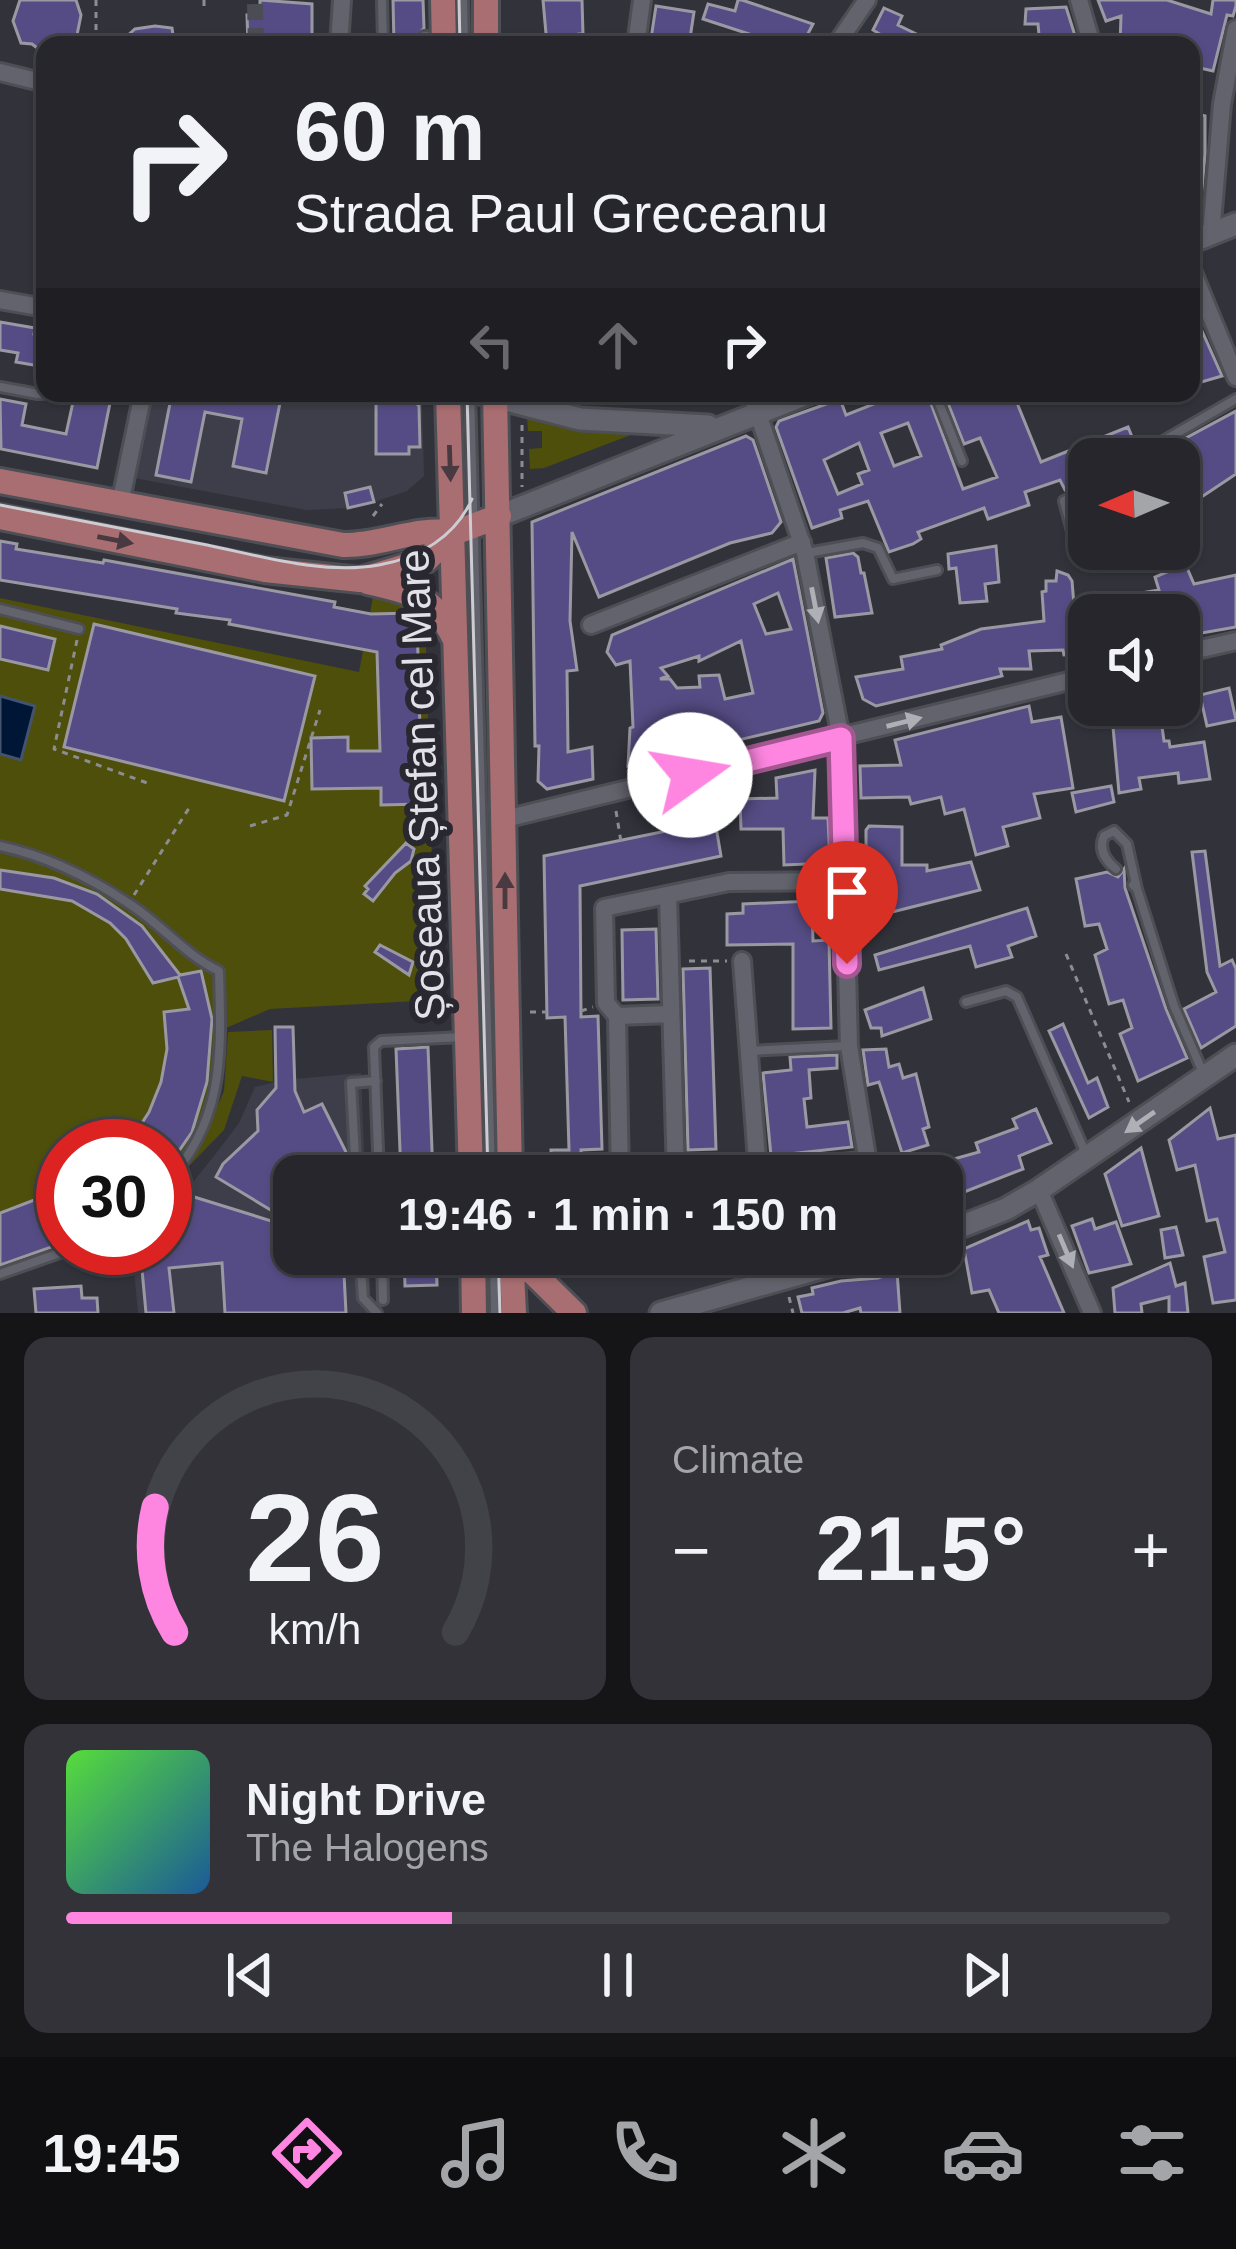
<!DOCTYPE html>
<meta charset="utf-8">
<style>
:root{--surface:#26262c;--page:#323238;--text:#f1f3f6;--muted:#a4a5a9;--line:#424348;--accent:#fe86e1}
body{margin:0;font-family:Helvetica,sans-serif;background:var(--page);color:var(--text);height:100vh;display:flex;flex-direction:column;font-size:45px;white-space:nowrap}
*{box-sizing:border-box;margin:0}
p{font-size:39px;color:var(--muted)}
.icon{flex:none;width:66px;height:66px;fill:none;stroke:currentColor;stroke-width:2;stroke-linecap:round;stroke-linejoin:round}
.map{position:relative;height:1313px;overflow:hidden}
.drawer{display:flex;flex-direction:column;gap:24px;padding:24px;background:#151518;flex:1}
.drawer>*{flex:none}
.guide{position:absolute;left:36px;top:36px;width:1164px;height:366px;border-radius:24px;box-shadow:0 3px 9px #0004,0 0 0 3px var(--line);background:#26262c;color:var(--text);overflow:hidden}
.needle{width:78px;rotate:268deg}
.controls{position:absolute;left:1068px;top:438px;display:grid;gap:24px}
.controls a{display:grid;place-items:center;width:132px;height:132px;border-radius:24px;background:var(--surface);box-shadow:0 3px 9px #0004,0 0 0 3px var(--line);font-size:60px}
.speed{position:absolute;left:36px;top:1119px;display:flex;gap:24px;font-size:60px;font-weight:700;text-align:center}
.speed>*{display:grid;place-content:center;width:156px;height:156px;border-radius:50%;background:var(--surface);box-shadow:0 3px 9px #0004,0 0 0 3px var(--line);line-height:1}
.speed .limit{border:18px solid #d22;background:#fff;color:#111}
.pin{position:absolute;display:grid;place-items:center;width:102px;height:102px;color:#fff;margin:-123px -51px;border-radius:50% 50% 50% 0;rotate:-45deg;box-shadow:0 0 12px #0007}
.pin .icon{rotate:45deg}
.me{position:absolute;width:132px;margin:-66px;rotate:77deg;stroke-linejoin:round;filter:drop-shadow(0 0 9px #0008)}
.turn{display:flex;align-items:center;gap:42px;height:252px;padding:0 60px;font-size:54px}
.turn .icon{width:156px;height:156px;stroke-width:2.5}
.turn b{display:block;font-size:84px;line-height:102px}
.lanes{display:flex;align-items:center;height:114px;padding:0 60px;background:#0003;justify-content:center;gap:60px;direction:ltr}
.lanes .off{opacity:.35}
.big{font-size:90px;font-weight:800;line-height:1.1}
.drawer .tile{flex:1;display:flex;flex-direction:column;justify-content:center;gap:18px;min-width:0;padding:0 42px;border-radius:24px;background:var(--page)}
.drawer .dial{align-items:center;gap:0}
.dial svg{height:312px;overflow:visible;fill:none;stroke:var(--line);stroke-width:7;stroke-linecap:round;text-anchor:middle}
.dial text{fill:var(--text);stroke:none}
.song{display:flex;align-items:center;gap:36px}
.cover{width:144px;height:144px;border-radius:18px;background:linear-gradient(135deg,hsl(110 70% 55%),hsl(210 70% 35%))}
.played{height:12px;border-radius:6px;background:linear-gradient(90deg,var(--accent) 35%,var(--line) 35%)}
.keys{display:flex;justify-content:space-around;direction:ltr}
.heat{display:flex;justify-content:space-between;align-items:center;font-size:66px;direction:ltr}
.drawer .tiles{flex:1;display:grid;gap:24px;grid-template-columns:1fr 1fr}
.tile:last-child{grid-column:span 2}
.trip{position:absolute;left:273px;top:1155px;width:690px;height:120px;border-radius:24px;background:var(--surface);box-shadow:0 3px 9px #0004,0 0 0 3px var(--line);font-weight:800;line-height:120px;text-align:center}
.menu{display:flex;height:192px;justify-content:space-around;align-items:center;background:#0f0f12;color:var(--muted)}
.menu .icon{width:84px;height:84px}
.menu .current{color:var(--accent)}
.menu b{font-size:54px;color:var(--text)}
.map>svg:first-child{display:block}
</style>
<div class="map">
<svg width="1236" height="1313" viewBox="0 0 1236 1313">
<rect width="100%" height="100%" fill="#32323b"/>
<path fill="#3e3e4b" d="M151 393H398L415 396 422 403 424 476 407 491 374 502 369 487 345 493 348 508 306 510 134 478Z
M361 1073 365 1176H294V1254H369L371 1313H138L132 1248H165V1208L184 1193 214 1156 239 1123 255 1087 284 1080Z"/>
<path fill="#4d4f0a" d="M527 416 567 427 644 430 544 468 530 469 529 449 542 448V431H528Z
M373 597 412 603 425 616 436 1000 270 1009 226 1028 222 1081 205 1136 224 1091 228 1032 272 1030 273 1082 242 1076 224 1130 189 1166 165 1197V1146H63V1248L0 1281V598L359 672Z"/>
<path fill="#001637" stroke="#44536c" stroke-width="3" d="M0 696 35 706 21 760 0 754Z"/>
<path fill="#564c85" stroke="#9a99a3" stroke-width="3" fill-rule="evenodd" d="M20 0H76L81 15 76 40 45 45V54L32 44 21 43 13 21Z
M260 0 312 4V45H248L247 15 260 14Z
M393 0H423L424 28 416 37 424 45H394Z
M543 0H582L583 34H579V45H547Z
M738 0H742L813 24 802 45H783L703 19 708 4 735 11Z
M1098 0H1167L1211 14 1213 0H1236V6L1233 16 1227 15 1213 71 1191 66V45H1120L1121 16 1106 21Z
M656 6 694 12 689 45H650Z
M1066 7 1078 45H1045V35H1039L1038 24H1025L1026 9Z
M884 8 902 16 898 25 939 45H898L873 30Z
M155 26 172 28 173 35 189 45H117L135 29Z
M1191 112 1205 116V154L1200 211 1191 215Z
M1191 306 1222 376 1191 385Z
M0 322 35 328 34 334 45 336V367L16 362 18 353 0 350Z
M75 393H112L97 468 1 449 0 399 26 404 22 425 66 434Z
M172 393H282L266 473 233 466 242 419 205 412 191 482 156 475Z
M876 393H927L963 489 997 477 980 438 964 444 944 393H1013L1041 462 1128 427 1141 459H1089V482L1065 490 1060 480 1025 492 1029 505 988 519 984 508 918 532 921 539 913 544 889 552 868 501 840 510 842 518 812 528 776 427 779 421 840 399 846 415 879 402ZM908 423 921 456 894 466 881 433ZM859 443 869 470 858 474 862 484 838 494 824 460Z
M376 399H412L419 406 420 447H409V454H376Z
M1236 411V474L1197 500 1185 485 1179 490V459L1171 446Z
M746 436 753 440 781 522 772 533 730 543 599 597 572 532 570 621 577 670 567 671 568 752 592 747 593 779 547 789 538 781 539 746H535L532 522Z
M370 487 374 502 348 508 345 493Z
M1089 499V536L1087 537 1076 505Z
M0 541 17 544 16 549 103 563 104 560 335 602 334 607 371 614 413 613V620H417L422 804 381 805V788L312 789 311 738 348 737V751H380L377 652 229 624 230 620 176 613 177 609 0 580Z
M996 546 999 582 985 584 987 601 960 603 956 568 949 569 948 554Z
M1179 549 1194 584 1236 575V627L1179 637V615H1113L1111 598 1159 590 1155 577 1167 572 1160 556Z
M853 553 858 557 861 573H864L872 613 835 617 826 558Z
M793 559 823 713 819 721 709 747 707 727 680 731 681 748 663 749 665 760 628 766 630 728 633 727 630 661 616 665 607 652 612 635ZM778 593 791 629 766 634 754 604ZM741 641 753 693 725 699 719 675 699 676 700 687 677 688 670 679H660L668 676 661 668 699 656V661Z
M1057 571 1068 575 1072 581 1078 654 1064 655 1063 650 1029 651 1031 669H1000L1002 676 876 706 863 699 856 677 903 669 901 657 942 649 941 645 981 629 1044 621 1042 592 1046 591V581H1056Z
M94 624 315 676 284 801 64 747Z
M0 626 55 639 48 670 0 659Z
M1229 688 1236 720 1207 726 1200 695Z
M1111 705H1159L1164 741H1169L1170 747 1204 742 1210 779 1179 783 1178 773 1139 778 1141 789 1119 793Z
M1029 706 1032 722 1061 717 1073 788 1034 794 1040 818 1003 827 1008 846 976 855 964 809 945 814 941 797 911 804 909 797 861 798 860 766 901 765 895 740Z
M815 770 813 818H828L830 863 784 865 783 829H741L740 799 777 798 776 778Z
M1111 786 1114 802 1076 812 1072 793Z
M715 821 721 856 580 886 581 1017 598 1016 602 1149 581 1150 582 1176H552L551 1150H569L565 1017 547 1018 544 856Z
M869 826 902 827V865H927V871L971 862 980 890 864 919 860 866H866V830Z
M406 843 414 849 411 861 395 873 373 901 364 894 368 889 365 886Z
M1205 851 1220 966 1232 960 1236 969V1026L1201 1048 1184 1009 1216 992 1207 972 1192 852Z
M1124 869 1125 888 1166 1009 1187 1058 1138 1081 1120 1034 1132 1028 1123 1000 1109 1004 1095 955 1107 949 1099 924 1085 926 1076 879 1107 872 1118 877Z
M0 870 54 878 97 894 142 926 180 975 201 971 212 1019 207 1082 192 1132 165 1171V1146H127L149 1112 161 1082 167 1049 164 1012 189 1009 178 977 153 983 126 939 110 923 72 901 0 889Z
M812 901 813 941 829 940 831 1028 793 1029V944L727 945V914L743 913V904Z
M1027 908 1036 936 1008 946 1012 957 976 967 970 946 879 970 875 955Z
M656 929 658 999 623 1000 622 930Z
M380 945 413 962 409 975 375 952Z
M710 968 716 1149 688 1150 683 969Z
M923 988 931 1019 882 1036 881 1028H871L865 1010Z
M1063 1024 1088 1083 1097 1078 1108 1107 1089 1118 1049 1031Z
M275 1027H293L295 1091 304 1112 322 1104 346 1152 347 1161 334 1167 329 1155 301 1176H294V1224L216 1177 223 1164 258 1131 257 1110 276 1088Z
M428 1047 433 1176H401L396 1049Z
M886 1049 889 1067 899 1064 903 1078 916 1074 929 1127 923 1129 928 1145 902 1153 879 1082 868 1085 863 1050Z
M837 1055V1068L809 1070 811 1098 804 1099 807 1127 848 1122 852 1147 771 1156 763 1073 791 1070 790 1057Z
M1210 1108 1218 1139 1236 1135V1300L1213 1303 1204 1257 1225 1252 1217 1219 1207 1221 1195 1165 1177 1170 1169 1140Z
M1036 1109 1051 1143 1019 1156 1023 1169 954 1196 943 1162 979 1152 976 1143 1017 1128 1013 1119Z
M1141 1148 1159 1216 1122 1226 1105 1174Z
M914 1159 919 1176H883L882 1168Z
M63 1189V1243L0 1265V1213Z
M191 1196 294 1228V1254H343L346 1313H225L222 1263 169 1268 174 1313H146L140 1248H165V1235L180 1233Z
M1092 1219 1095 1229 1116 1222 1131 1264 1089 1273 1072 1226Z
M1028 1221 1031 1230 1039 1228 1048 1255 1040 1257 1064 1313H999L989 1290 972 1293 964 1249Z
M1176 1227 1183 1255 1165 1258 1161 1230Z
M404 1254H436L437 1285 405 1286Z
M1170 1263 1176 1286 1185 1283 1188 1313H1169V1297L1141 1304 1142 1313H1115L1113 1288Z
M897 1271 900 1313H861L860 1308 843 1313H802L798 1297 813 1294 812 1288 841 1281 878 1278Z
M81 1286 82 1298H97L98 1313H36L34 1289Z"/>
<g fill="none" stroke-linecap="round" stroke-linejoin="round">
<path stroke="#4c4c55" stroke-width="16" stroke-dasharray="16 8" stroke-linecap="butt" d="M255 4 256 45"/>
<g stroke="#4e4e55" stroke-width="14">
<path id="service" d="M382 0 383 45
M463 0 464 45
M424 36H427
M0 387 38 394 56 393
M470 393 491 1176
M935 393 962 461
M1153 459 1163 441 1236 399
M1073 535 1064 501 1089 490
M807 553 863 543 878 548 893 579 937 570
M0 609 79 629
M0 846C46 856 89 877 128 903 160 923 185 955 219 971 221 1052 226 1120 165 1184
M1116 869C1106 861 1098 850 1104 836L1114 831 1127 844 1137 889 1133 885
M1137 889 1174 1006 1204 1075
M966 1002 1006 991 1017 997 1086 1154
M749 1051 847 1046
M356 1176 351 1083 376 1081
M379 1176 374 1047 381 1041 463 1037
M360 1254 363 1298 377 1313
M382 1254 383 1300
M494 1254 495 1313
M0 1274 74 1248"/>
</g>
<g stroke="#4e4e55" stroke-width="22">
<path id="minor" d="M1079 0 1092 45
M339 45 342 0
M636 45 642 0
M836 45 867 0
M0 72 45 83
M1211 234 1222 104 1236 29
M1191 268 1236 377
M0 300 45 308
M751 393 805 553 841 738 849 1046 870 1176
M120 504 143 393
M591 625 802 542
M1179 654 1236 641
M505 819 1089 676
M668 895 676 1176
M742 961 758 1173
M617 1016 670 1014
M620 1176 617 1016 606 1003 604 908 729 882 845 881
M740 1176 867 1160
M1039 1190 1092 1313"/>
</g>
<g stroke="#4e4e55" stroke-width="27">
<path id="tertiary" d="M1191 242 1236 224
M479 393 580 419 708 426
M499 516 809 393
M942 1234 1006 1209 1039 1190 1236 1055
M661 1313 870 1254"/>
</g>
<g stroke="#4e4e55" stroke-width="30">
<path id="primary" d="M443 0 444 45
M486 0V45
M448 393 471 1176
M495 393 510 1176
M0 481 343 545C381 546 417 526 454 533
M0 517 265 570 360 580 426 560 454 533 499 516
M368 582C412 593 433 595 454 638
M473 1254 474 1313
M511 1254 514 1313
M514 1254 574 1313"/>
</g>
<path stroke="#8c8c93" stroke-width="3" stroke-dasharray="6 6" stroke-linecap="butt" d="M96 0V45
M204 0V11
M522 425V487
M373 516 382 504
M77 640 54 749 150 784
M616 811 621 842
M250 826 287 815 320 710
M134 895 191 805
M1066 954 1129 1102
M689 961H727
M581 1011 593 1007
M530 1012H547
M789 1297 793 1313"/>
<use href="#service" stroke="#63636d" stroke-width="8"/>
<use href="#minor" stroke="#63636d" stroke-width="16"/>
<use href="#tertiary" stroke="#63636d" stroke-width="21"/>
<use href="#primary" stroke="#a96e71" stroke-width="24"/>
<path stroke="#ccccd2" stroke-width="3" d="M459 0 460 45
M467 393 488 1176
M0 505C69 518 138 531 207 545 261 556 323 575 379 565 419 558 455 537 472 499
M498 1254 500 1313"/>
</g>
<defs><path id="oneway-solid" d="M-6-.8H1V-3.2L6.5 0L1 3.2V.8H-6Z" transform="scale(3)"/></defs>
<g fill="#493a41">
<use href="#oneway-solid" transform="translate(450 463) rotate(88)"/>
<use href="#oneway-solid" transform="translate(115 540) rotate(11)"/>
<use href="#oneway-solid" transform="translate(505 891) rotate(-90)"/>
</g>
<g fill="#afafb6">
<use href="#oneway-solid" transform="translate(815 605) rotate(79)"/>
<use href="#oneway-solid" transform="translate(904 722) rotate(-14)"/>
<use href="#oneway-solid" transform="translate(1140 1122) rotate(145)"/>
<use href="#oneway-solid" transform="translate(1066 1251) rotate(67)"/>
</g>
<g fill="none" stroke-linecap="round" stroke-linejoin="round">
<g stroke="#a55792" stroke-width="30">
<path id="route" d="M690 775 841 738 847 964"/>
</g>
<use href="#route" stroke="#fe86e1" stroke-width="21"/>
</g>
<g text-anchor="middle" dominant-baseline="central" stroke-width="12" stroke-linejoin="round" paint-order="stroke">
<g font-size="42" fill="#e1e1e7" stroke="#292831">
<text transform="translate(422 785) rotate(-92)">Șoseaua Ștefan cel Mare</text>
</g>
</g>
</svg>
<div class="controls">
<a><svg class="needle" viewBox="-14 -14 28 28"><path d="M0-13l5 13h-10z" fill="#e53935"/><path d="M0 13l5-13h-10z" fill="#a4a5a9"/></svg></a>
<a><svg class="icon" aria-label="sound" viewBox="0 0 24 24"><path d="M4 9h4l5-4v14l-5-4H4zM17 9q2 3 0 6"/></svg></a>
</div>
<div class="speed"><div class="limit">30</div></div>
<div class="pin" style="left:847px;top:964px;background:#d93025"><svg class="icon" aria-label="arrive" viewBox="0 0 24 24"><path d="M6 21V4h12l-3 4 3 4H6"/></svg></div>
<svg class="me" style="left:690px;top:775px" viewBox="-20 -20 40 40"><circle r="19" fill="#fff"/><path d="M0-13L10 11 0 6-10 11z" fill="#fe86e1"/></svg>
<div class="trip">19:46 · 1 min · 150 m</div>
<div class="guide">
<div class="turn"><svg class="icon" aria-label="right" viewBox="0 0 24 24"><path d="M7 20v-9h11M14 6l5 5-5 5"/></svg><div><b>60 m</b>Strada Paul Greceanu</div></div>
<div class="lanes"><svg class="icon off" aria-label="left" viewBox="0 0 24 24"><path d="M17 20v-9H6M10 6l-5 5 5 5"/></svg><svg class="icon off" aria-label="ahead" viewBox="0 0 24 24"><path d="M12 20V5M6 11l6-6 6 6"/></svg><svg class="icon" aria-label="right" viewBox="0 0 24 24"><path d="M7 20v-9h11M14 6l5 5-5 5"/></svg></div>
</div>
</div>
<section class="drawer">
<div class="tiles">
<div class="tile dial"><svg viewBox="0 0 100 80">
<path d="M14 69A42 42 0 1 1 86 69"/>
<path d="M14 69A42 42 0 0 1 9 37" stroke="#fe86e1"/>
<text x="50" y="56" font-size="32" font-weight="700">26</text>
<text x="50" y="72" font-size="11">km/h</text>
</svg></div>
<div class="tile"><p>Climate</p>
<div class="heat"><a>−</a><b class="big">21.5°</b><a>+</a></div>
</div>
<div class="tile">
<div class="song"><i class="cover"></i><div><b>Night Drive</b><p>The Halogens</p></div></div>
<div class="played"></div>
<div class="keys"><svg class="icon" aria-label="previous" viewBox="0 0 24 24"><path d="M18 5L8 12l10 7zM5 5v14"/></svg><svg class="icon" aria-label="pause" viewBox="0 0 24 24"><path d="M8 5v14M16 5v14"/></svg><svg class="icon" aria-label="next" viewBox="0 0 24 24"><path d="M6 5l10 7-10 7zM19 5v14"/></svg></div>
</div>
</div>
</section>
<nav class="menu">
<b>19:45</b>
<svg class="icon current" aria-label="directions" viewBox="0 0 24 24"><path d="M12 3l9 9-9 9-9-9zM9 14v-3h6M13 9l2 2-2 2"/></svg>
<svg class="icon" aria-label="music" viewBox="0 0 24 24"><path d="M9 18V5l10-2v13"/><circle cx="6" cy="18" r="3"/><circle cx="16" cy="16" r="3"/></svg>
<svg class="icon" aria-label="phone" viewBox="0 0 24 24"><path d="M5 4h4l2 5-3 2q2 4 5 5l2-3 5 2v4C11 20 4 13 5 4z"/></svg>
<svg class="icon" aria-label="climate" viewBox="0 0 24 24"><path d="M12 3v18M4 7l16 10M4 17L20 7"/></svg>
<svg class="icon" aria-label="car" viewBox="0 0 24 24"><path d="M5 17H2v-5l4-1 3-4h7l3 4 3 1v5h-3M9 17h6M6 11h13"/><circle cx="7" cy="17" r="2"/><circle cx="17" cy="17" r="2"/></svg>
<svg class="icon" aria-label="filters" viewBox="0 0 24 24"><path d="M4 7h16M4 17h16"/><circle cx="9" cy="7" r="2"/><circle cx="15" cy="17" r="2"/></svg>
</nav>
